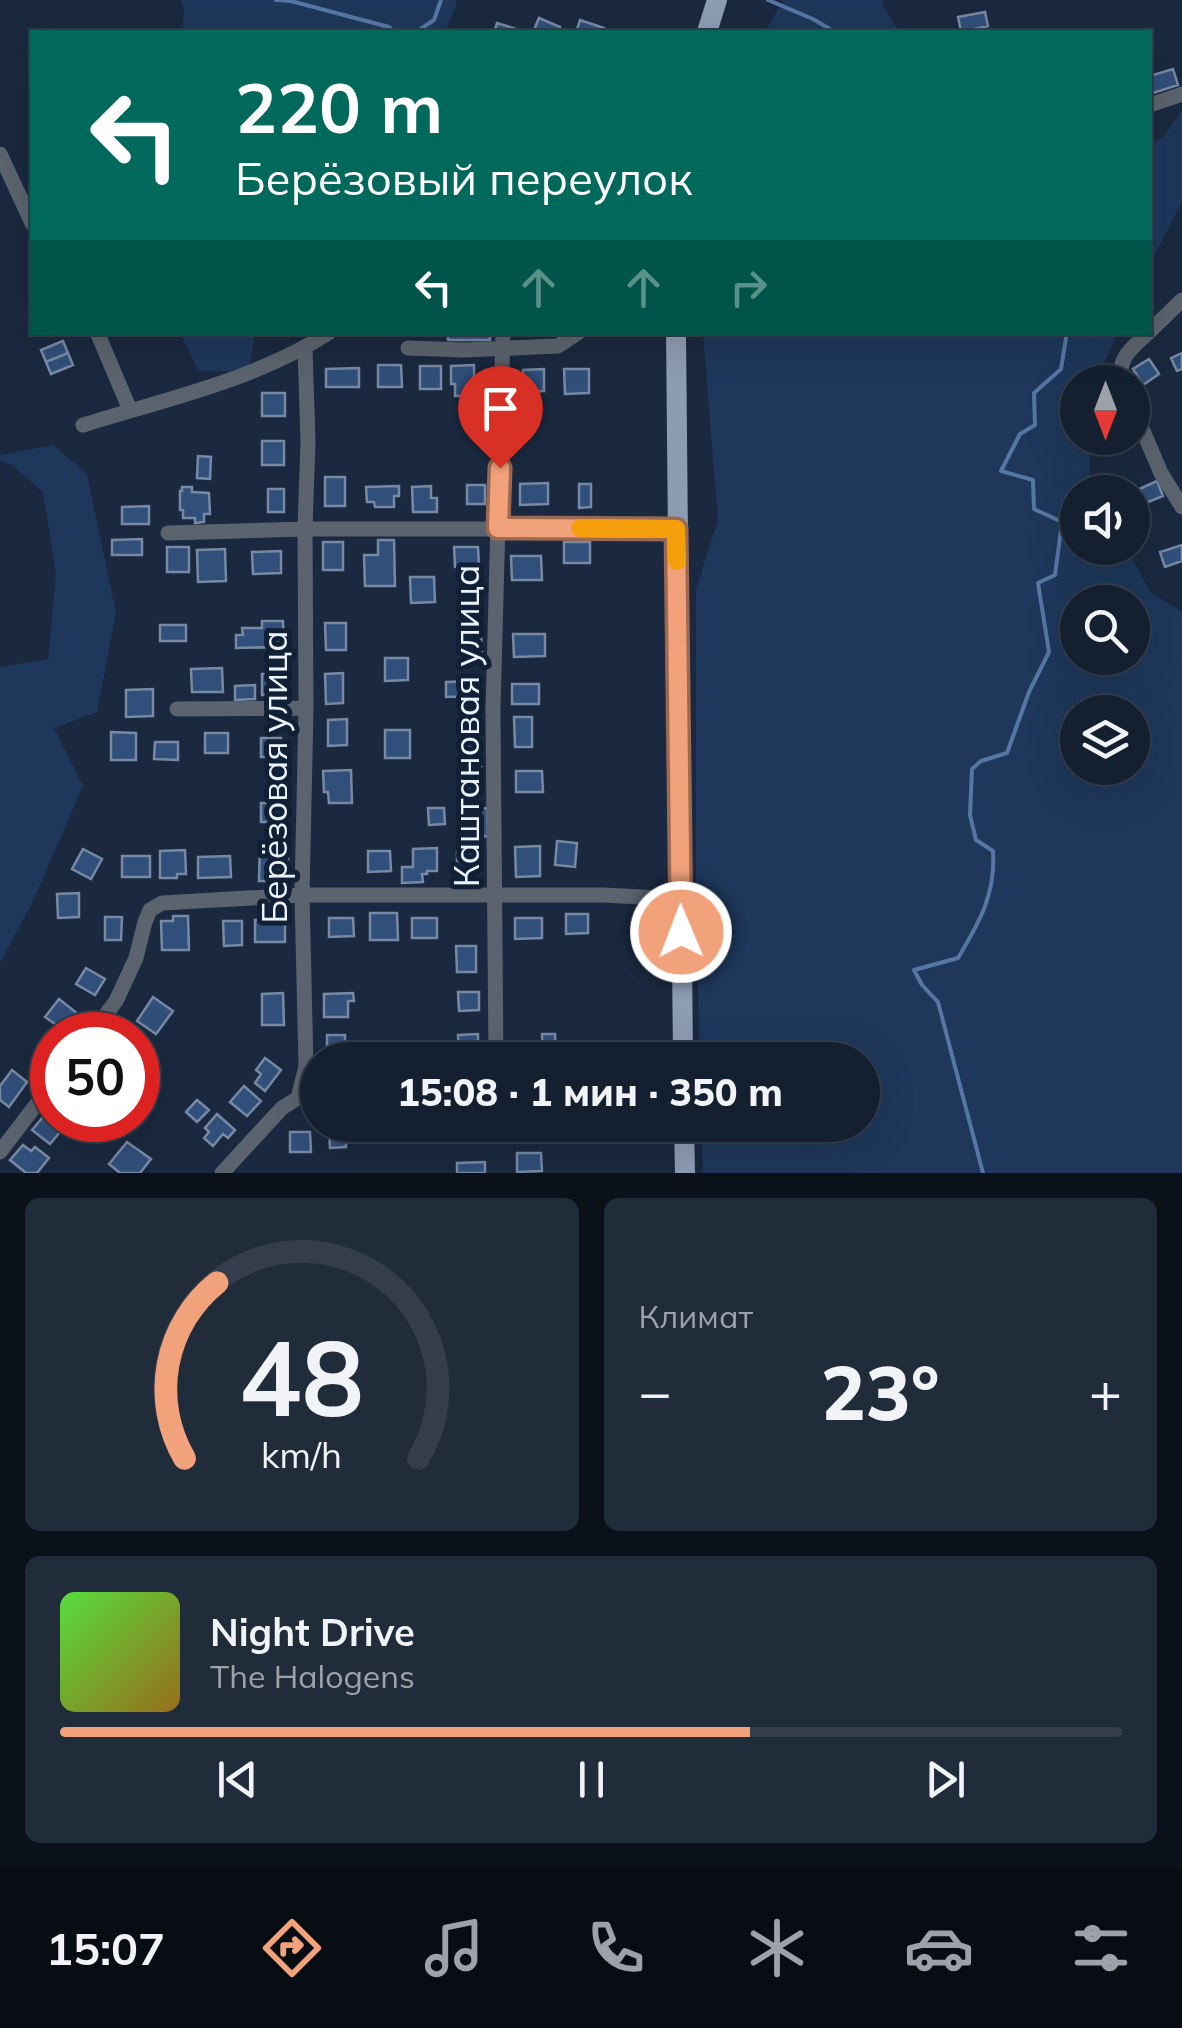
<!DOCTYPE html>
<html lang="ru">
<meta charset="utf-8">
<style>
:root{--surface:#141f2f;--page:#212c3b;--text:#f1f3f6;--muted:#9da2aa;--line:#333d4b;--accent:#f1a27b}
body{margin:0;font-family:Mulish,sans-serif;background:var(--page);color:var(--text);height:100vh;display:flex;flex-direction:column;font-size:38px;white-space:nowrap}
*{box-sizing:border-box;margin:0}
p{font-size:32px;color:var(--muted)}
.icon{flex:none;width:55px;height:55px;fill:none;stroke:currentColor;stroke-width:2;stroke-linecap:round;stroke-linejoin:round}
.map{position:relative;height:1173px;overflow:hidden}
.details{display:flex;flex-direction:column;gap:25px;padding:25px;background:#0b111a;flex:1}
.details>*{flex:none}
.hud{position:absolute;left:30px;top:30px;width:1122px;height:305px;border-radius:0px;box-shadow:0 10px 40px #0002,0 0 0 2px var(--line);background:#00695c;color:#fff;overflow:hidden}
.needle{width:65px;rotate:180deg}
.fabs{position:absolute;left:1060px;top:365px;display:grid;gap:20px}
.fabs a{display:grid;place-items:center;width:90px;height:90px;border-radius:50%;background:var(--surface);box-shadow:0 10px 40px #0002,0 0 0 2px var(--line);font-size:50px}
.speed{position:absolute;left:30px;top:1012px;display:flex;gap:20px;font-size:50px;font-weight:700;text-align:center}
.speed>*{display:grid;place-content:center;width:130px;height:130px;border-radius:50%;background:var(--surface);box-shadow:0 10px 40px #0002,0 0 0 2px var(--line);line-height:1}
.speed .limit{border:15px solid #d22;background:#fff;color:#111}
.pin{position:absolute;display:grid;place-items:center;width:85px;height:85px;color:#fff;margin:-102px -42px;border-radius:50% 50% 50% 0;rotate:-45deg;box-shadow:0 0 10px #0007}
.pin .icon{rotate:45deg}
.me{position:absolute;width:110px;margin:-55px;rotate:359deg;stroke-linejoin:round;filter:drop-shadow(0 0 8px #0008)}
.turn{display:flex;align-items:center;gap:35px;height:210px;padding:0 40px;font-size:45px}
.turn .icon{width:130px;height:130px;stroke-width:2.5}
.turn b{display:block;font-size:70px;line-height:85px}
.lanes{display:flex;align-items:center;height:95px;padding:0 40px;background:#0003;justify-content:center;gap:50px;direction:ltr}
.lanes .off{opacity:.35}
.big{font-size:75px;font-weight:800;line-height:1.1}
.details .tile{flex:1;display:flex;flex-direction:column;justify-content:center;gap:15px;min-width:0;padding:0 35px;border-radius:15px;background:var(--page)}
.details .dial{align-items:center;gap:0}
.dial svg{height:260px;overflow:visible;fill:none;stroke:var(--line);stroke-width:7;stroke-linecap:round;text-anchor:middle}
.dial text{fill:var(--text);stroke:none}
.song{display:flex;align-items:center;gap:30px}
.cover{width:120px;height:120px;border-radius:15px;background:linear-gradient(135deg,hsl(110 70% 55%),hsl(40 70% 35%))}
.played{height:10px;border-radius:5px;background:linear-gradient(90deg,var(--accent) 65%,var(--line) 65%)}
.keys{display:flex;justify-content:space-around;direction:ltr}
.heat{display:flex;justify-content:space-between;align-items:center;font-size:55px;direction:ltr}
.details .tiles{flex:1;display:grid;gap:25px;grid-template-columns:1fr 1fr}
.tile:last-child{grid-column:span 2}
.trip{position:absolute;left:300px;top:1042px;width:580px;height:100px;border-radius:50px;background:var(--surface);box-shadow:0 10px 40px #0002,0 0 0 2px var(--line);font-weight:800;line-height:100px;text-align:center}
.tabs{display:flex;height:160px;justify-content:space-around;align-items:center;background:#080c13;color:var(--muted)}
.tabs .icon{width:70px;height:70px}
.tabs .active{color:var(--accent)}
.tabs b{font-size:45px;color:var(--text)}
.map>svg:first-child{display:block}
</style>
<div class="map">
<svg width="1182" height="1173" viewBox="0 0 1182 1173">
<rect width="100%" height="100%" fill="#1a293f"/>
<path fill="#1e375a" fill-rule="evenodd" d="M181 0H456V7L445 32H182L184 9Z
M783 0H884L882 4 899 32H765Z
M1182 111V202L1150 264V145L1163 137Z
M180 333H255L249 371H199Z
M703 333H1118L1095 382H1078V438H1089L1090 479 1097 492H1078V548H1127L1150 592 1182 612V1173H703L701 1125H862V1060H700L696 918V589L718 520ZM1132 602V658H1078V602ZM1132 712V768H1078V712Z
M53 445 87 474 116 613 97 712 54 728 83 786 33 901 0 963V667L48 659 56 574 43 492 12 465 0 461V455Z"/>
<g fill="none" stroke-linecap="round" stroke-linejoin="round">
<path stroke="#5677a4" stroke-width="4" d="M276 0 291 1 389 27 395 32
M768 0 813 19 835 32
M416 32 434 20 441 0
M983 1173 938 1002 922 985 914 970 958 958C979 923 996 894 993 851L976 840 970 815 972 769 981 761 1007 753 1029 692 1049 652 1038 583 1055 575 1062 522 1034 509 1033 480 1001 471 1020 434 1035 425 1034 393 1061 369 1067 332"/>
</g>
<path fill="#304f7a" stroke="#7789a3" stroke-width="2.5" d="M985 12 988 26 961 32 958 17Z
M539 18 560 27 558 32H533Z
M580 20 604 28 602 32H576Z
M497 23 523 31 522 32H494Z
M1173 69 1178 85 1150 94V76Z
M448 332H490V340H448Z
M63 341 68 353 46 362 41 350Z
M68 353 73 365 51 374 46 362Z
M1182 353V369L1177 371 1171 358Z
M1149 359 1159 374 1143 385 1133 369Z
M378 365H401L402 387H378Z
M474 365V396H455V384H451V366Z
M420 366H441V389H420Z
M359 368V387H326V369Z
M544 369V391L524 392 523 370Z
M564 369H589V393L565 394Z
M262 393H285V416H262Z
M262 441H284V465H262Z
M198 456 211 457 210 479 197 478Z
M325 477H345V506H325Z
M1157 481 1163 496 1141 505 1135 491Z
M548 483V504L520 505V484Z
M579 484H591V507L579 508Z
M467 485H485V504H467Z
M399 486V496H394V507H375L374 502H367L366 487Z
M431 486V498H437V512H413L412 487Z
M182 487H192V492L209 493 210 514H204V522L195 523V518H183V510H180V491H182Z
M268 489H284V512H268Z
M149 506V524H122V507Z
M142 539V555H112V540Z
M378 540H394L395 586H365L364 555H378Z
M323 542H343V570H323Z
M564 542H590V563H564Z
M1182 545V561L1165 567 1160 552Z
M167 547H189V572H167Z
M454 547H478L479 566 455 567Z
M225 549 226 581 198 582 197 550Z
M281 551V573L253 574 252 552Z
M511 556H541L542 580H512Z
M410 577H434L435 602 411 603Z
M262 621H283L284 647 236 648V635H243L242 628H262Z
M325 623H346V650H326Z
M160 625H186V641H160Z
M513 634H545V656L514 657Z
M461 636H481L482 655H461Z
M385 658H408V680L385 681Z
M222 668 223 692H192L191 669Z
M285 673V694L262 695V674Z
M343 673V703L326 704 325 674Z
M476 681V696L446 697V682Z
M512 684H539V704H512Z
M255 685V699L235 700V686Z
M153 689V716L126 717V690Z
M514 717H532V747H515Z
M480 718V746H463V719Z
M347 719V745L328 746V720Z
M385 730H410V758H385Z
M111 732 136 733V760H111Z
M205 733H228V753H205Z
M261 738H281V757H261Z
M155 742H178V760L154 759Z
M467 766H481V792H462V777H467Z
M351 770 352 803H329L328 792H324L323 771Z
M516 771H542L543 792H516Z
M261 803H285V822H261Z
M428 808H444L445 824 429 825Z
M487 808 488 836 476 837 475 821H466V809Z
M557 841 577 843 575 867 555 865Z
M260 846H288V881H259Z
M540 846V876L516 877 515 847Z
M437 848V871H427V874H422L423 882 402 883V867H413V849Z
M83 849 102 859 91 879 72 869Z
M185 850 186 874H177V878H160V851Z
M368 851H390L391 871 368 872Z
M479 851V869L457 870V852Z
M122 856H150V877H122Z
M230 856 231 877 198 878V857Z
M79 893V917L58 918 57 894Z
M370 913H397L398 940H370Z
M566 914H588V933L566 934Z
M173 916H188L189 950H162L161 921H173Z
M105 917H122L121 940H105Z
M329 918H353L354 936 329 937Z
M412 918H437V938H412Z
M515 918H542V938L515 939Z
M255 920H285V942H255Z
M223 921H242V945L224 946Z
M456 946H476V972H457Z
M86 968 105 979 95 995 76 984Z
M458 992H479V1010L459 1011Z
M283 993 284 1025H262V994Z
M353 993 354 1001H348V1017H324V994Z
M153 997 173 1011 156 1034 137 1021Z
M59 999 78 1014 65 1031 45 1017Z
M478 1034V1060H459L458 1035Z
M542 1034H555L556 1057H543Z
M327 1035H345V1055H327Z
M265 1058 281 1070 265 1091 255 1083 261 1074 256 1070Z
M12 1070 27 1082 9 1107 0 1100V1086Z
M244 1086 261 1101 247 1116 230 1102Z
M197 1100 209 1110 197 1122 186 1112Z
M48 1111 52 1115V1120H59L53 1127 60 1132 50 1144 32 1130Z
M217 1114 235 1130 228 1138 223 1134 213 1146 204 1138 209 1132 205 1128Z
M329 1129H346V1147L330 1148Z
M290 1132H310L311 1152H290Z
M127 1142 151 1159 140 1173H120L109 1164Z
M23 1145 31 1151 35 1147 49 1158 37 1173H26L10 1160Z
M517 1153H541L542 1171 517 1172Z
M485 1162V1173H457V1163Z"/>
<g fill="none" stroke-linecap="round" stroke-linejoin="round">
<path stroke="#5b636e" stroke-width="15" d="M1150 105 1182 94
M0 154 32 223
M1150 331 1182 300
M97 332 130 410
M408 348 464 350 558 346 579 332
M1123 382C1115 359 1133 347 1149 332
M1132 405 1161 473 1182 507
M83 425C166 399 256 380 330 332
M168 533 305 529H677
M177 709 306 708
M90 1035 116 1001 136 958 145 922 150 910 162 903 302 895H603L681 899
M496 1060 493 710 503 332
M0 1152 52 1084
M222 1173 282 1108 298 1098 306 1066 302 895 306 708 305 529 308 441 305 348"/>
<path stroke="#8c9cb3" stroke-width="20" d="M707 32 717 0
M676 332 683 1060
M684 1125 685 1173"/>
</g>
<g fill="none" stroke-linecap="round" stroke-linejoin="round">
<g stroke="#9d6950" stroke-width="25">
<path id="route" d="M500 468 498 528 676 529 681 932"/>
</g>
<use href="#route" stroke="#f1a27b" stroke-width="18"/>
<path stroke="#f59e0b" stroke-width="18" d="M580 528 676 529 677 561"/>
</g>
<g text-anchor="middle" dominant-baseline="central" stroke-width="10" stroke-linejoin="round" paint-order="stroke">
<g font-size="35" fill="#eaf2fe" stroke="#112034">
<text transform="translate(466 726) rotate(-90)">Каштановая улица</text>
<text transform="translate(274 777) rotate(-90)">Берёзовая улица</text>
</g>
</g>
</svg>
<div class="fabs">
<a><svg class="needle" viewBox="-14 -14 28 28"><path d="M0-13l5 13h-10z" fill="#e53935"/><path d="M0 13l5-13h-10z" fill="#9da2aa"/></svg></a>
<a><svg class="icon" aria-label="sound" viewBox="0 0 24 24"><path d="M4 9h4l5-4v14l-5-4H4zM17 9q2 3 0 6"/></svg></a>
<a><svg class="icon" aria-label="search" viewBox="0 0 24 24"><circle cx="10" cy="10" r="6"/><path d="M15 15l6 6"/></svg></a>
<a><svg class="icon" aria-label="layers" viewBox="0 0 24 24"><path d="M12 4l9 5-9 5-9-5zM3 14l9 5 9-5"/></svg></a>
</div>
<div class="speed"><div class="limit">50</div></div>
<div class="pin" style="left:500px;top:468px;background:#d93025"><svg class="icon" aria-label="arrive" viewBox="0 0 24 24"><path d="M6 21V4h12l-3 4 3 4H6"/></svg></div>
<svg class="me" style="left:681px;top:932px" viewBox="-20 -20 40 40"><circle r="17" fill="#f1a27b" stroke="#fff" stroke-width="3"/><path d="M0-11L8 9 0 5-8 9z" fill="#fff"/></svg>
<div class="trip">15:08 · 1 мин · 350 m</div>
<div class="hud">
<div class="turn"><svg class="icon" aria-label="left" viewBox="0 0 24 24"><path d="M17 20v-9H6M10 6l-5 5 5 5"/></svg><div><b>220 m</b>Берёзовый переулок</div></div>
<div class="lanes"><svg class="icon" aria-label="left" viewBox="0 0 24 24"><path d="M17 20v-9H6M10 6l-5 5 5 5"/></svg><svg class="icon off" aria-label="ahead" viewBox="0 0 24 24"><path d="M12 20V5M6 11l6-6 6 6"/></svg><svg class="icon off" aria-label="ahead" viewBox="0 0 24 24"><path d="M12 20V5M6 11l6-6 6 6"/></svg><svg class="icon off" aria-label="right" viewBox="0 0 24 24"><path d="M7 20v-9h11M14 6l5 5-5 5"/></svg></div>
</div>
</div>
<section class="details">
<div class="tiles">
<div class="tile dial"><svg viewBox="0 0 100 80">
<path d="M14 69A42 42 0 1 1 86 69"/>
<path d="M14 69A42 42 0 0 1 24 15" stroke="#f1a27b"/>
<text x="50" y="56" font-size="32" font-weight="700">48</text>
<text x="50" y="72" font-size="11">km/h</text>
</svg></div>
<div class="tile"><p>Климат</p>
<div class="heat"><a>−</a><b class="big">23°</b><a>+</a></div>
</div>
<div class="tile">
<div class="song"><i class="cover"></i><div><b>Night Drive</b><p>The Halogens</p></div></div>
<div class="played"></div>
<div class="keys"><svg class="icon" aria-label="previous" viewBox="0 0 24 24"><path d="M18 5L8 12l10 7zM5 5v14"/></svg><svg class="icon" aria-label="pause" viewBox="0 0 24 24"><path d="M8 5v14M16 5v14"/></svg><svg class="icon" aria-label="next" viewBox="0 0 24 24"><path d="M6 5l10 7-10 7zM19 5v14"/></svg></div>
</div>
</div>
</section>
<nav class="tabs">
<b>15:07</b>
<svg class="icon active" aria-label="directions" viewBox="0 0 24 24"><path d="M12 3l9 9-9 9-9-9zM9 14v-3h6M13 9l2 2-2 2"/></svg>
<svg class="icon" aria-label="music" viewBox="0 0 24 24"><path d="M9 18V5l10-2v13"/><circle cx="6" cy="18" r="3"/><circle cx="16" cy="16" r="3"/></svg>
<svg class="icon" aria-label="phone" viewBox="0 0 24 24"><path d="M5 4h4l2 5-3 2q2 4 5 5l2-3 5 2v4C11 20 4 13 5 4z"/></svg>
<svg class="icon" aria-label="climate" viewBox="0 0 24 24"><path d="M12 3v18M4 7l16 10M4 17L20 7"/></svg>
<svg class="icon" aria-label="car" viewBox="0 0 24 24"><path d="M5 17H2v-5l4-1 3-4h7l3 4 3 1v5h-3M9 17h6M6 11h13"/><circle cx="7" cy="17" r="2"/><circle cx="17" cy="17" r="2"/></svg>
<svg class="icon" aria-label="filters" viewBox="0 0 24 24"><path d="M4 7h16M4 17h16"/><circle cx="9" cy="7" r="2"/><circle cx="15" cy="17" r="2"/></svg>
</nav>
